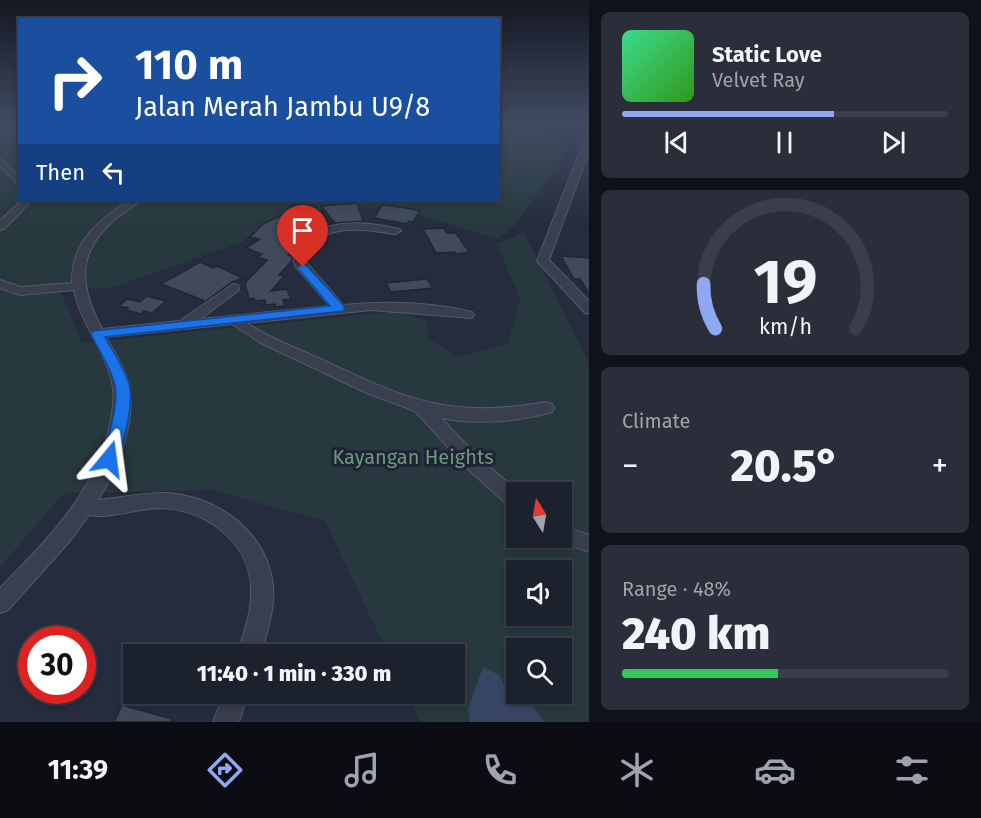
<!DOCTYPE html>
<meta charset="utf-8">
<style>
:root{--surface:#1c212e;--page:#292e3a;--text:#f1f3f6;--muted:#a0a3aa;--line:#3a3e4a;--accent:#8ea8f4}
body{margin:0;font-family:"Fira Sans",sans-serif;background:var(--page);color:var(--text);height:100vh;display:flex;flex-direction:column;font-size:22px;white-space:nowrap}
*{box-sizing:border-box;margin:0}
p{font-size:20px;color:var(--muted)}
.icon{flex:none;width:33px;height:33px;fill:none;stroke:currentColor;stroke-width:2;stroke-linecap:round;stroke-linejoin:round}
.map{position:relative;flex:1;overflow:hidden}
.drawer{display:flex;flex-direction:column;gap:12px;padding:12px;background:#0f1219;width:392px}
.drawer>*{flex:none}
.guide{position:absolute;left:18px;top:18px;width:482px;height:183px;border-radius:0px;box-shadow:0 3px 9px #0003,0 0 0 2px var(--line);background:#1a4fa0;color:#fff;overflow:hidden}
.needle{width:39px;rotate:349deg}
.buttons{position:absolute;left:506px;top:482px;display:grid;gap:12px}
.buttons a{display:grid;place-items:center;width:66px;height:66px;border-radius:0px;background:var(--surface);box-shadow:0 3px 9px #0003,0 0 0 2px var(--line);font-size:30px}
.speed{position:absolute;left:18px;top:626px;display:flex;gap:12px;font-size:30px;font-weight:700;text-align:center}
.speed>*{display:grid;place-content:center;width:78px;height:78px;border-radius:50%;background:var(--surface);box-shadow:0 3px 9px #0003,0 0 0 2px var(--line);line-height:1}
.speed .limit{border:9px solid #d22;background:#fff;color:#111}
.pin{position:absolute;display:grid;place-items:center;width:51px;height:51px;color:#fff;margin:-62px -26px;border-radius:50% 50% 50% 0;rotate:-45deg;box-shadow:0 0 6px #0007}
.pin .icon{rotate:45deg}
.me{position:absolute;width:66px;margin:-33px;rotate:16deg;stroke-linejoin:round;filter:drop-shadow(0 0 4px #0008)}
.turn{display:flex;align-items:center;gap:21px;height:126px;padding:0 18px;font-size:27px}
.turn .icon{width:78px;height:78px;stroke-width:2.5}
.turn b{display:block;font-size:42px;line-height:51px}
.then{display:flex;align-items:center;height:57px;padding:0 18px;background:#0003;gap:12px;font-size:22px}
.big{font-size:45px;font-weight:800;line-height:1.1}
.drawer .card{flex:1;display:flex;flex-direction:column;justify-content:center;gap:9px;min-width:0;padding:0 21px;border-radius:9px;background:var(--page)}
.drawer .dial{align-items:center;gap:0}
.dial svg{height:156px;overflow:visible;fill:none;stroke:var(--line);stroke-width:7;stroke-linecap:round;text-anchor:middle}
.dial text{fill:var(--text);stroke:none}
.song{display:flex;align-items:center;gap:18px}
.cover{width:72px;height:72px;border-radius:9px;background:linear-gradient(135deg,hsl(150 70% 55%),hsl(110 70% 35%))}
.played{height:6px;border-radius:3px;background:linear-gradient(90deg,var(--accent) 65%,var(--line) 65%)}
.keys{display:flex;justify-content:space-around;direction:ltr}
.heat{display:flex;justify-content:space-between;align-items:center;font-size:33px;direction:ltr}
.charge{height:9px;border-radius:4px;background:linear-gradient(90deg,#34c759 48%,var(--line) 0)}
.trip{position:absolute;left:123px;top:644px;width:342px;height:60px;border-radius:0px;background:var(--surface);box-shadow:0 3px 9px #0003,0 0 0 2px var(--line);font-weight:800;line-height:60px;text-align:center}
.dock{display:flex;height:96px;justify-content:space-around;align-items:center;background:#0b0d12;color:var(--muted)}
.dock .icon{width:42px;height:42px}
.dock .selected{color:var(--accent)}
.dock b{font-size:27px;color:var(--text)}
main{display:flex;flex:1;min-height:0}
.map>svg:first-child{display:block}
</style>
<main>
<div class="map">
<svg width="590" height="722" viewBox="0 0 590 722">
<rect width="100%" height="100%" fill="#252c3d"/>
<path fill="#27393e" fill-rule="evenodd" d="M0 124H19L20 200H498V124H587L539 125 564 145 562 161 515 225 498 239 400 209 337 206 285 218 255 232 240 243 110 288 60 289 82 343 392 312 427 320 429 339 458 357 508 344 520 299 497 244 524 232 589 363V722H420L406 693H454V654H388L325 521 212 490 64 493 0 567ZM516 492H561V537H516ZM516 570H561V615H516ZM516 648H561V693H516Z"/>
<path fill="#394564" d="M483 667 499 675 510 699 526 695 544 722H470L468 709Z"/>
<path fill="#414a5c" stroke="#202635" stroke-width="1.5" d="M357 203 363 221 335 223 321 206Z
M382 205 406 208 420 211 413 222 409 221 407 224 374 218Z
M298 207 332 224 317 227 307 234 288 255 293 256 291 262 279 275 284 276 271 291 287 289 291 299 283 300 285 306 276 307 275 304 266 305 265 300 255 301 254 298 249 299 245 283 267 260 257 257 262 254 246 248 260 239 250 237 263 224Z
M444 228 447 233H456L469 252 457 254 454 252 436 253 423 229Z
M561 256 590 258V295L580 279H574Z
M200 262 213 268 217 266 243 278 232 282 203 303V300L161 284Z
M427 279 433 288 391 292 386 283Z
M147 296 166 301 152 313 144 311 141 314 126 310 128 308 119 306 127 299 140 302Z
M122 705 172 719 171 722H114Z"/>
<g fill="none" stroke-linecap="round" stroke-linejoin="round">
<g stroke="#545a68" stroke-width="2">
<path id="minor" d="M5 124H14L0 135V129Z
M590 134V149L549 260 590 302V314L585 313 537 261 586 136Z
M0 158 20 177V186L0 166Z
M22 200H32L4 229 0 230V221Z
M129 200H140C133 208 122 213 114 220 75 254 80 287 102 329L180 321 233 284 238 285 239 288 238 291 200 319 330 306 296 267 293 261C306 216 361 220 399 229L401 231 395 234C362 229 316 221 305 261L343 305C385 301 431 302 472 312L474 315 472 318 371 310 247 323C269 338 296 348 321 359 408 400 448 419 546 402L552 404 554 408 552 412C517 422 476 425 441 418L481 460 519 492H516V509L509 506 469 470 415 411 367 393 261 343 232 324 106 337C113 351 123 364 127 379 139 418 118 468 98 500 121 498 144 492 167 493 219 497 267 532 273 586 275 608 267 633 261 654H237C244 633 253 609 251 586 248 539 203 508 158 508 136 509 110 519 89 515L69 542 8 610 0 613V588C48 539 99 489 111 419 113 406 115 395 112 383 105 350 81 324 74 290L20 295 0 288V280L21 287 72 283C71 242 98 221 129 200Z
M561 526 590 535V552L554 540 552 537H561Z
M224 693H248L239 722H213Z"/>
</g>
<use href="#minor" fill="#393f4e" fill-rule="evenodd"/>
</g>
<linearGradient id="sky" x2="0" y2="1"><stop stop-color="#141822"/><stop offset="0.55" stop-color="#404b62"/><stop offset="1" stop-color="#404b62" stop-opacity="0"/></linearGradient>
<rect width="590" height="225" fill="url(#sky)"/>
<path fill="#1a73e8" stroke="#114b97" stroke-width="1.5" d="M303 264 306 265 344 306V311L105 337C113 352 124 368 129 384 134 402 124 447 115 463H103L101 459C108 441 119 404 115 385 112 370 98 349 91 334L93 331 330 306 297 267Z"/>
<g text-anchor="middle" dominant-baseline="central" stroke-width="6" stroke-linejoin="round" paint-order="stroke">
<g font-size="20" fill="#6d997d" stroke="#1e2433">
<text x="413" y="457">Kayangan Heights</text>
</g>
</g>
</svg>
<div class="buttons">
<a><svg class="needle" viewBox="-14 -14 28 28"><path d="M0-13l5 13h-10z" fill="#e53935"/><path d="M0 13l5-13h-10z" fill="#a0a3aa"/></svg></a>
<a><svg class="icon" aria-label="sound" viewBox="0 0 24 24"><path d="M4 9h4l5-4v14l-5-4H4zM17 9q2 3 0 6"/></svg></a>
<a><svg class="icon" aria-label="search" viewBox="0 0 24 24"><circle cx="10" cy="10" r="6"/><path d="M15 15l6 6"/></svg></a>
</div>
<div class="speed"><div class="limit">30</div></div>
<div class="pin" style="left:303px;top:267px;background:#d93025"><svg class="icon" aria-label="arrive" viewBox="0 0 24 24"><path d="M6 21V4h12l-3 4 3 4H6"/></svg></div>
<svg class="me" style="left:109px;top:459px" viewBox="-20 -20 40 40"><path d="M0-17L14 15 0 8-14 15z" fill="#1a73e8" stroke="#fff" stroke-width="4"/></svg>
<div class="trip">11:40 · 1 min · 330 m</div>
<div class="guide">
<div class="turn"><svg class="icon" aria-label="right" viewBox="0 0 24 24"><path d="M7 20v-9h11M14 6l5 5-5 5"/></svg><div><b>110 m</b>Jalan Merah Jambu U9/8</div></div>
<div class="then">Then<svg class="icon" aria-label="left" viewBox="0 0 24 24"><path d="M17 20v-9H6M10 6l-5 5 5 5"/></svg></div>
</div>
</div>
<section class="drawer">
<div class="card">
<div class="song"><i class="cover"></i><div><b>Static Love</b><p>Velvet Ray</p></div></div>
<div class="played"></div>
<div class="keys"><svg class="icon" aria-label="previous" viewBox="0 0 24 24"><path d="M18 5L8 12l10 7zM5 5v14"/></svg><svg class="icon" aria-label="pause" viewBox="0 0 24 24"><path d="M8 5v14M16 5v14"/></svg><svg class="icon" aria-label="next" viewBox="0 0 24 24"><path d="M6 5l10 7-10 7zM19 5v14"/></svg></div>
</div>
<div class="card dial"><svg viewBox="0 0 100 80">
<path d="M14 69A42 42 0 1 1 86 69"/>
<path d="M14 69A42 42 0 0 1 8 46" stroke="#8ea8f4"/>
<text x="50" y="56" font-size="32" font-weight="700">19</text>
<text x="50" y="72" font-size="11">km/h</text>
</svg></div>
<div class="card"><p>Climate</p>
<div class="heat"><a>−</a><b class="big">20.5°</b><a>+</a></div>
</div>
<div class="card"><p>Range · 48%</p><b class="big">240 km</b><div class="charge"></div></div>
</section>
</main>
<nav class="dock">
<b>11:39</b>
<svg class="icon selected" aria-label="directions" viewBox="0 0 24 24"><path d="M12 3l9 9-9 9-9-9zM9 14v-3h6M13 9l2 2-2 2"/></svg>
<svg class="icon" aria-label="music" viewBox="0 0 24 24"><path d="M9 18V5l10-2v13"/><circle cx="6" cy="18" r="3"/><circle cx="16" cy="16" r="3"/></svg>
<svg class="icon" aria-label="phone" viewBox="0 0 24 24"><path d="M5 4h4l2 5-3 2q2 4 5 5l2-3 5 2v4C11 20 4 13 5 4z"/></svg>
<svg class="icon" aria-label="climate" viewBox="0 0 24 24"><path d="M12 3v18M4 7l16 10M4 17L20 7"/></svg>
<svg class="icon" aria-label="car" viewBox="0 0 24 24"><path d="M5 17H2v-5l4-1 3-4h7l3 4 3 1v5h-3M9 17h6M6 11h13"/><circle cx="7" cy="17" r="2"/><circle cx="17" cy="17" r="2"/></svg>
<svg class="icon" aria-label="filters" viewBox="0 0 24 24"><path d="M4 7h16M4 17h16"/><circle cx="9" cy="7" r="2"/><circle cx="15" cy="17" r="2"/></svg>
</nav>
